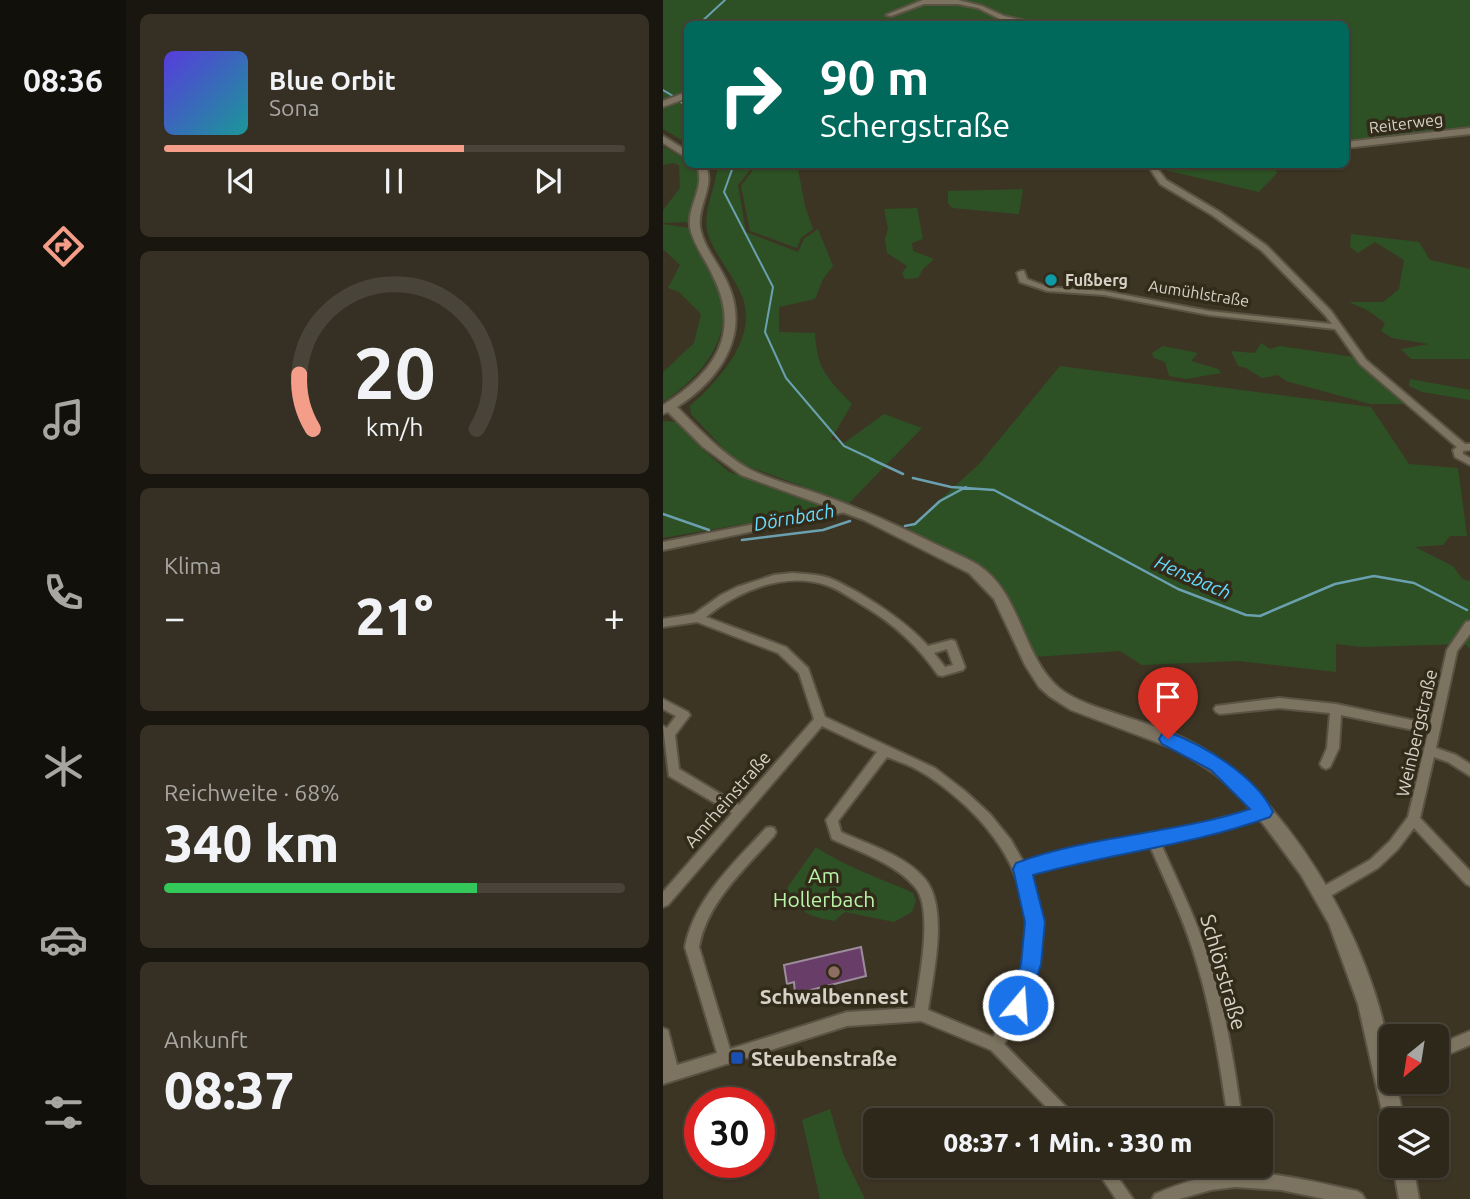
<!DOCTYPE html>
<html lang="de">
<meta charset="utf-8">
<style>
:root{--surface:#2e281b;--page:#363024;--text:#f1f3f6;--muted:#a7a6a3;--line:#49443a;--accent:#f49e8a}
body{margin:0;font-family:Ubuntu,sans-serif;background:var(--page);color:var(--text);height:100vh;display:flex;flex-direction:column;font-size:26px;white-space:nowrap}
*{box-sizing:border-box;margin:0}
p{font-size:23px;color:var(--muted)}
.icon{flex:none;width:38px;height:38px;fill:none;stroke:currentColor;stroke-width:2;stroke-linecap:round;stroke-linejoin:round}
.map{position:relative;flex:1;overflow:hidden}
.side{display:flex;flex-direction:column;gap:14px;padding:14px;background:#19160f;width:537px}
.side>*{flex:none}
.guide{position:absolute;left:21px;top:21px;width:665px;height:147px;border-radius:10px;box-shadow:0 2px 5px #0004,0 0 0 2px var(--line);background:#00695c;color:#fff;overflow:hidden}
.needle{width:46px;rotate:210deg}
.buttons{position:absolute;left:716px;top:1024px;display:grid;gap:14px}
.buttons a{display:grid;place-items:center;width:70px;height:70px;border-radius:10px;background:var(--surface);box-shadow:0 2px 5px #0004,0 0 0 2px var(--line);font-size:35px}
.speed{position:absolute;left:21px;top:1087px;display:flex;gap:14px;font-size:35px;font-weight:700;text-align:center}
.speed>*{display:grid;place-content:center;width:91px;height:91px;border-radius:50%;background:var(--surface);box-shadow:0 2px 5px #0004,0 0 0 2px var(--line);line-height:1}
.speed .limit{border:10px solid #d22;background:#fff;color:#111}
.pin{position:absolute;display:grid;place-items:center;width:60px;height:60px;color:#fff;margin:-72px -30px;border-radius:50% 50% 50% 0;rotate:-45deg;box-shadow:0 0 7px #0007}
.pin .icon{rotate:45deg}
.me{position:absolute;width:77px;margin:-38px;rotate:18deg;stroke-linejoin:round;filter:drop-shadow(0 0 5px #0008)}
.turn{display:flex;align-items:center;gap:24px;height:147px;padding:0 21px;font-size:32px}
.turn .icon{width:91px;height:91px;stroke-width:2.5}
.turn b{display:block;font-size:49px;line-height:60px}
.big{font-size:52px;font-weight:800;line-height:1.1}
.side .widget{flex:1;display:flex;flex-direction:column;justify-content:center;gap:10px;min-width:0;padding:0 24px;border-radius:10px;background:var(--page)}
.side .dial{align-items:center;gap:0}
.dial svg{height:182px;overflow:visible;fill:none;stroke:var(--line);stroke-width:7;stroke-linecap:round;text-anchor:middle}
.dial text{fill:var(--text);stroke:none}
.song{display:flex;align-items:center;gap:21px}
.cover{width:84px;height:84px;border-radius:10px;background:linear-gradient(135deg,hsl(250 70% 55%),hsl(180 70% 35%))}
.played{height:7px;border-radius:4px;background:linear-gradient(90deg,var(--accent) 65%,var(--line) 65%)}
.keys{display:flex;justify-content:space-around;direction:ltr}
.heat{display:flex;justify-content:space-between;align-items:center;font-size:38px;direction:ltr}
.charge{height:10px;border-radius:5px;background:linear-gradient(90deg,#34c759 68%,var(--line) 0)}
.trip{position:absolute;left:200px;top:1108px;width:410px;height:70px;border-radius:10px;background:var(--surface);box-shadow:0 2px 5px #0004,0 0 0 2px var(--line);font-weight:800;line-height:70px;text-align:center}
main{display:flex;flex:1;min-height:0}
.tabs{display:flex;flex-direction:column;width:126px;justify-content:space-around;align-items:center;background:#12100b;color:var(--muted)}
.tabs .icon{width:49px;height:49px}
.tabs .active{color:var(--accent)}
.tabs b{font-size:32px;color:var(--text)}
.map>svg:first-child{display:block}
</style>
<main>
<nav class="tabs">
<b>08:36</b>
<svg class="icon active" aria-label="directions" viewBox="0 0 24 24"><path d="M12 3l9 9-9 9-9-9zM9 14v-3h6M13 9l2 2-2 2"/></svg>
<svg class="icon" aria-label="music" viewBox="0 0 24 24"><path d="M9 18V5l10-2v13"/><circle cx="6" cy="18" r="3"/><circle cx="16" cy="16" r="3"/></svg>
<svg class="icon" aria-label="phone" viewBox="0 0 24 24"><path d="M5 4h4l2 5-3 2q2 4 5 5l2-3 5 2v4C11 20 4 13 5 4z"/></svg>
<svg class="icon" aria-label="climate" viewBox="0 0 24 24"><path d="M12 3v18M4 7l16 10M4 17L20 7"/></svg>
<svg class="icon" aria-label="car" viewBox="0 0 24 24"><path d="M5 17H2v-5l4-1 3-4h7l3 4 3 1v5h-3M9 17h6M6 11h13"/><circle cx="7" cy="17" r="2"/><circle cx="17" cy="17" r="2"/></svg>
<svg class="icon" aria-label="filters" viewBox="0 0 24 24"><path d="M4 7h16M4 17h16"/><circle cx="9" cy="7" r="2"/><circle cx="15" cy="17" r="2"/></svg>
</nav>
<section class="side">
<div class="widget">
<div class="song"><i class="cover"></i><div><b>Blue Orbit</b><p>Sona</p></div></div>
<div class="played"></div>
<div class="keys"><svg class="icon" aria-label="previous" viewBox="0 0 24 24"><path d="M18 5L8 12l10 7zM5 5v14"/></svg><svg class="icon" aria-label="pause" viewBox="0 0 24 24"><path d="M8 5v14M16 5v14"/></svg><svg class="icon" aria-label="next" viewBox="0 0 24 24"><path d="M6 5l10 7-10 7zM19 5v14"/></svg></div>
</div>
<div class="widget dial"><svg viewBox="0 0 100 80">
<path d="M14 69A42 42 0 1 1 86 69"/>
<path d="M14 69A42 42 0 0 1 8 45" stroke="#f49e8a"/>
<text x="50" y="56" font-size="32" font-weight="700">20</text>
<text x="50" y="72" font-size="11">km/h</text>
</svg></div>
<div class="widget"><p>Klima</p>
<div class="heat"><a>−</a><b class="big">21°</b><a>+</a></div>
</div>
<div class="widget"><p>Reichweite · 68%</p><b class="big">340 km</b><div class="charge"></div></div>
<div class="widget"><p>Ankunft</p><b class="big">08:37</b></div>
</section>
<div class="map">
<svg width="807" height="1199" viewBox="0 0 807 1199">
<rect width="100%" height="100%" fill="#3d3524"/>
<path fill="#2d5124" d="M0 0H807V126L683 142 682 24H384L344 19V22L361 24H24V92L0 101Z
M24 97V143L0 129V106Z
M0 146 24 161V164L33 169 36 185 26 222 0 223V210L17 188 16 165 10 163 0 165Z
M49 165H91L75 185 83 232 135 252 141 239 155 229 170 266 160 279 152 299 116 307V332L152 333C154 369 164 378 189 404L168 439 181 443 221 414 259 428 186 503 73 462 28 414 27 406C56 380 96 337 79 296 70 274 52 256 45 234 39 215 51 191 54 171Z
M94 165H131L135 169 142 206 150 229 138 238 134 248 87 231 78 186Z
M491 165H611L614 173 596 192 493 168Z
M360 189 356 214 289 208 285 203V191Z
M254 208 260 239 249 243 250 251 271 259 260 269 255 278 242 279 239 273 244 266 224 253 222 239 225 229 221 209Z
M0 224 26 228C32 251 49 268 56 291 73 338 36 378 0 402V372L31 343 38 314 16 292 5 288 17 265 0 249Z
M688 234 756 242 767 260 807 269V359H748L738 349 766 344 729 338 718 331 722 323 704 310 686 302H720L736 289 741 260 712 242 695 253 687 247Z
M598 343 607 349 617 346 691 357 742 404H707L623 381 615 375 599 378 583 368 575 366 568 351 592 353Z
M500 346 535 353 528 361 555 369 558 373 523 379 506 376 502 362 491 358 489 353Z
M397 366 708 407 746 464 795 468 804 536H787L780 545 752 547 790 566 799 579 807 581V649L802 644 699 647 673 644V672L575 661 479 665 457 651 371 657 343 598 285 550 244 530 316 464Z
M747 379 807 390V400L759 392 746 386Z
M0 421 14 422 37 447 66 472 150 499 156 506 149 512 0 538Z
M153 847C186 869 216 877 250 893L253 901 249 912 231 922 182 912 171 921C144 916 136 912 124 888Z
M167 1109 180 1154 202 1199H157L139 1120Z"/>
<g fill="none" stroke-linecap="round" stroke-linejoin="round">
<path stroke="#6aa0af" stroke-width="2" d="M36 24 62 0
M20 42 24 37
M0 90 10 96
M18 102 24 107
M71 164 61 192 110 287 102 332 123 378 181 446 211 460"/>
<path stroke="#6aa0af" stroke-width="2.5" d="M208 459 240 474
M250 478 288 487 331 490 515 589 583 615 597 616 672 584 711 576 751 583 804 610
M0 514 46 530
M242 526 252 524 277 501 303 487
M79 540 160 530 187 521"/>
</g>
<path fill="#683e69" stroke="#9c8c9c" stroke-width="2" d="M198 947 203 976 132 994 131 982 124 984 121 965Z"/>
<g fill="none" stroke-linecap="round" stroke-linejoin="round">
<g stroke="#5a5344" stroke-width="4">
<path id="street" d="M260 0H295L319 6 341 16 376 24H366L337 19 315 8 295 4H261L228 16 223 15Z
M484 164H491L503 180 555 211 604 246 668 311 703 360 802 444H807V450L800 451V454L807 458V465L792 457 790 450 794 447 697 364 672 329 546 315 441 295 384 291 357 282 354 273 358 271H361L364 279 385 287 441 291 546 311 669 324 662 315 598 250 549 215 497 184Z
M184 506 189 509 187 511 0 550V542Z
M129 573C142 574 154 574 166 578 177 582 186 588 196 593 221 608 245 624 265 646L288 640 292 641 302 667 300 670 279 676 275 675C255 646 231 624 201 606 189 599 176 589 163 585 121 571 75 591 43 617L123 647 145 668 162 717 272 768 302 791 327 814 348 840 361 863 541 823 601 807 605 808 607 812 605 816 601 817 541 834 498 844C513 878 530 912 542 947 562 1003 571 1062 579 1120H565C557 1063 548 1006 530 951 519 915 502 881 487 846L365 873C368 882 371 890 373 899 385 949 367 1001 341 1044L411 1115 413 1120H396L328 1050 258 1021 184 1026 0 1084V1028L5 1030 14 1065 54 1053 22 947C31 899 71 863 103 828L107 827 111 828 113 832 111 836C82 869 44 902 36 947L67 1049 184 1012 252 1008C256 980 271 908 252 887 232 863 196 852 169 839L163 820 214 752 159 726 5 905 0 907V892L69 813 6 776 0 726 4 728 13 716 0 709V699L25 712 27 715 12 735 16 769 76 805 151 719 136 673 115 653 34 622 0 627V619L31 614 58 595 74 587 111 575ZM284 649 290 665 282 667 271 653ZM224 757C234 761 244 764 253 769 272 779 290 794 305 808 363 864 378 929 349 1004 344 1016 336 1026 330 1037L265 1010C270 975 286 908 262 879 242 855 206 845 178 832L175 821Z
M807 621V634L794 651 773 748 793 755 807 764V776L785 762 771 757 757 818 807 871V886L803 884 751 828 735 849 715 868 664 898 659 900 654 898 653 894 654 890 707 860 727 841 745 817 765 733 678 715 676 748 667 767 663 769 659 767 657 764 664 748 667 713 616 708 557 714 553 712 551 709 553 706 616 698 673 704 767 724 784 650 803 622Z
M807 1031V1045L774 1059V1045Z
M431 1166H447L470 1199H453Z
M572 1172C614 1172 653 1182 694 1191L699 1194 702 1199H662L618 1190 572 1187 548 1190 516 1199H489L492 1194C518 1183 543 1175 572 1172Z"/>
</g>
<g stroke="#5a5344" stroke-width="4">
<path id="secondary" d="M24 92V98L0 107V101Z
M807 128V134L682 148V142Z
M0 136 24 151V158L0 143Z
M33 164H42C53 186 34 205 37 227 40 246 55 263 63 280 89 332 59 378 14 407 36 429 58 453 86 469 107 480 133 486 156 494 196 508 234 525 272 544 286 551 302 557 315 565 359 594 358 655 396 688 412 701 434 707 454 714 482 723 511 732 537 747 631 800 728 974 728 1082H733L741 1120H728V1128L724 1127 721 1120 695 1004 666 924 638 875 601 825 573 792 551 773 517 751 408 710 386 696 376 687 362 665 331 599 306 573 201 520 78 475 40 447 5 412 0 414V405C51 373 79 334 50 276 43 260 30 244 27 227 24 205 44 186 33 164Z
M730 1166H750L756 1199H736Z"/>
</g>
<use href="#street" fill="#7c7360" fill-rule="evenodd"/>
<use href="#secondary" fill="#7c7360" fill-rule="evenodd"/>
</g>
<path fill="#1a73e8" stroke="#114b97" stroke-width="2" d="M505 732C541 745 593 776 610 812L607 817C530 845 449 853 370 875L382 922 378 964 363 1012 355 1015 348 1012 345 1005 358 964 362 922 350 869 353 863C428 835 511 834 587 809L548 770 499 744 496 739 499 734Z"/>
<circle fill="#0f9aa8" stroke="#332b1a" stroke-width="2.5" cx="388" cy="280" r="7"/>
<circle fill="#8d6e63" stroke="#332b1a" stroke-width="2.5" cx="171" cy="972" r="7"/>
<rect fill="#1a4fb4" stroke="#332b1a" stroke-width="2.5" x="67" y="1051" width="14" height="14" rx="3.5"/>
<g text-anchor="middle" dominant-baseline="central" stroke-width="7" stroke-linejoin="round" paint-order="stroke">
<g font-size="16" fill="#d7d2c8" stroke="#332b1a">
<text transform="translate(743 123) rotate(-7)">Reiterweg</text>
<text transform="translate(536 293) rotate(9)">Aumühlstraße</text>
</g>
<g font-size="16" font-weight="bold" fill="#d7d2c8" stroke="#332b1a" text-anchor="start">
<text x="402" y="280">Fußberg</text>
</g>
<g font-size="18" fill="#d7d2c8" stroke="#332b1a">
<text transform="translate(753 733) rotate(-77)">Weinbergstraße</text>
<text transform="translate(64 799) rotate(-49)">Amrheinstraße</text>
</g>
<g font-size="19" font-style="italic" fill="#68dbff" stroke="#332b1a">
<text transform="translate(131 517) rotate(-10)">Dörnbach</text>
<text transform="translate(530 577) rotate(24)">Hensbach</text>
</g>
<g font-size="21" fill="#b9f4aa" stroke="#332b1a">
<text x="161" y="875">Am<tspan x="161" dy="24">Hollerbach</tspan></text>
</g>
<g font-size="21" fill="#d7d2c8" stroke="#332b1a">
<text transform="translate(561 972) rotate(74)">Schlörstraße</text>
</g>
<g font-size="21" font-weight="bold" fill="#d7d2c8" stroke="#332b1a">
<text x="171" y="996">Schwalbennest</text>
<text x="88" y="1058" text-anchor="start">Steubenstraße</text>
</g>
</g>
</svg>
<div class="buttons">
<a><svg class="needle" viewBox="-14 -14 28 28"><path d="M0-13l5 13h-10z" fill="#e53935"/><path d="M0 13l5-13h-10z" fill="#a7a6a3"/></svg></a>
<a><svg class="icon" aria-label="layers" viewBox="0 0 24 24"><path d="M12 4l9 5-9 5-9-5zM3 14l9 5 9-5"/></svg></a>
</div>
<div class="speed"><div class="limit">30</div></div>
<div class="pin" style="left:505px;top:739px;background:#d93025"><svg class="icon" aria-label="arrive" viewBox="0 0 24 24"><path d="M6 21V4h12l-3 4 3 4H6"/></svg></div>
<svg class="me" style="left:355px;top:1005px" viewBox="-20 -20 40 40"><circle r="17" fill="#1a73e8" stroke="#fff" stroke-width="3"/><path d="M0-11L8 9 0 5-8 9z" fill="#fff"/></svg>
<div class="trip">08:37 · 1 Min. · 330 m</div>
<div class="guide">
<div class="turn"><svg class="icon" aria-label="right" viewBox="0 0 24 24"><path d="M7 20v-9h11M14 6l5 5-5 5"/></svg><div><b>90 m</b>Schergstraße</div></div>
</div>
</div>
</main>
